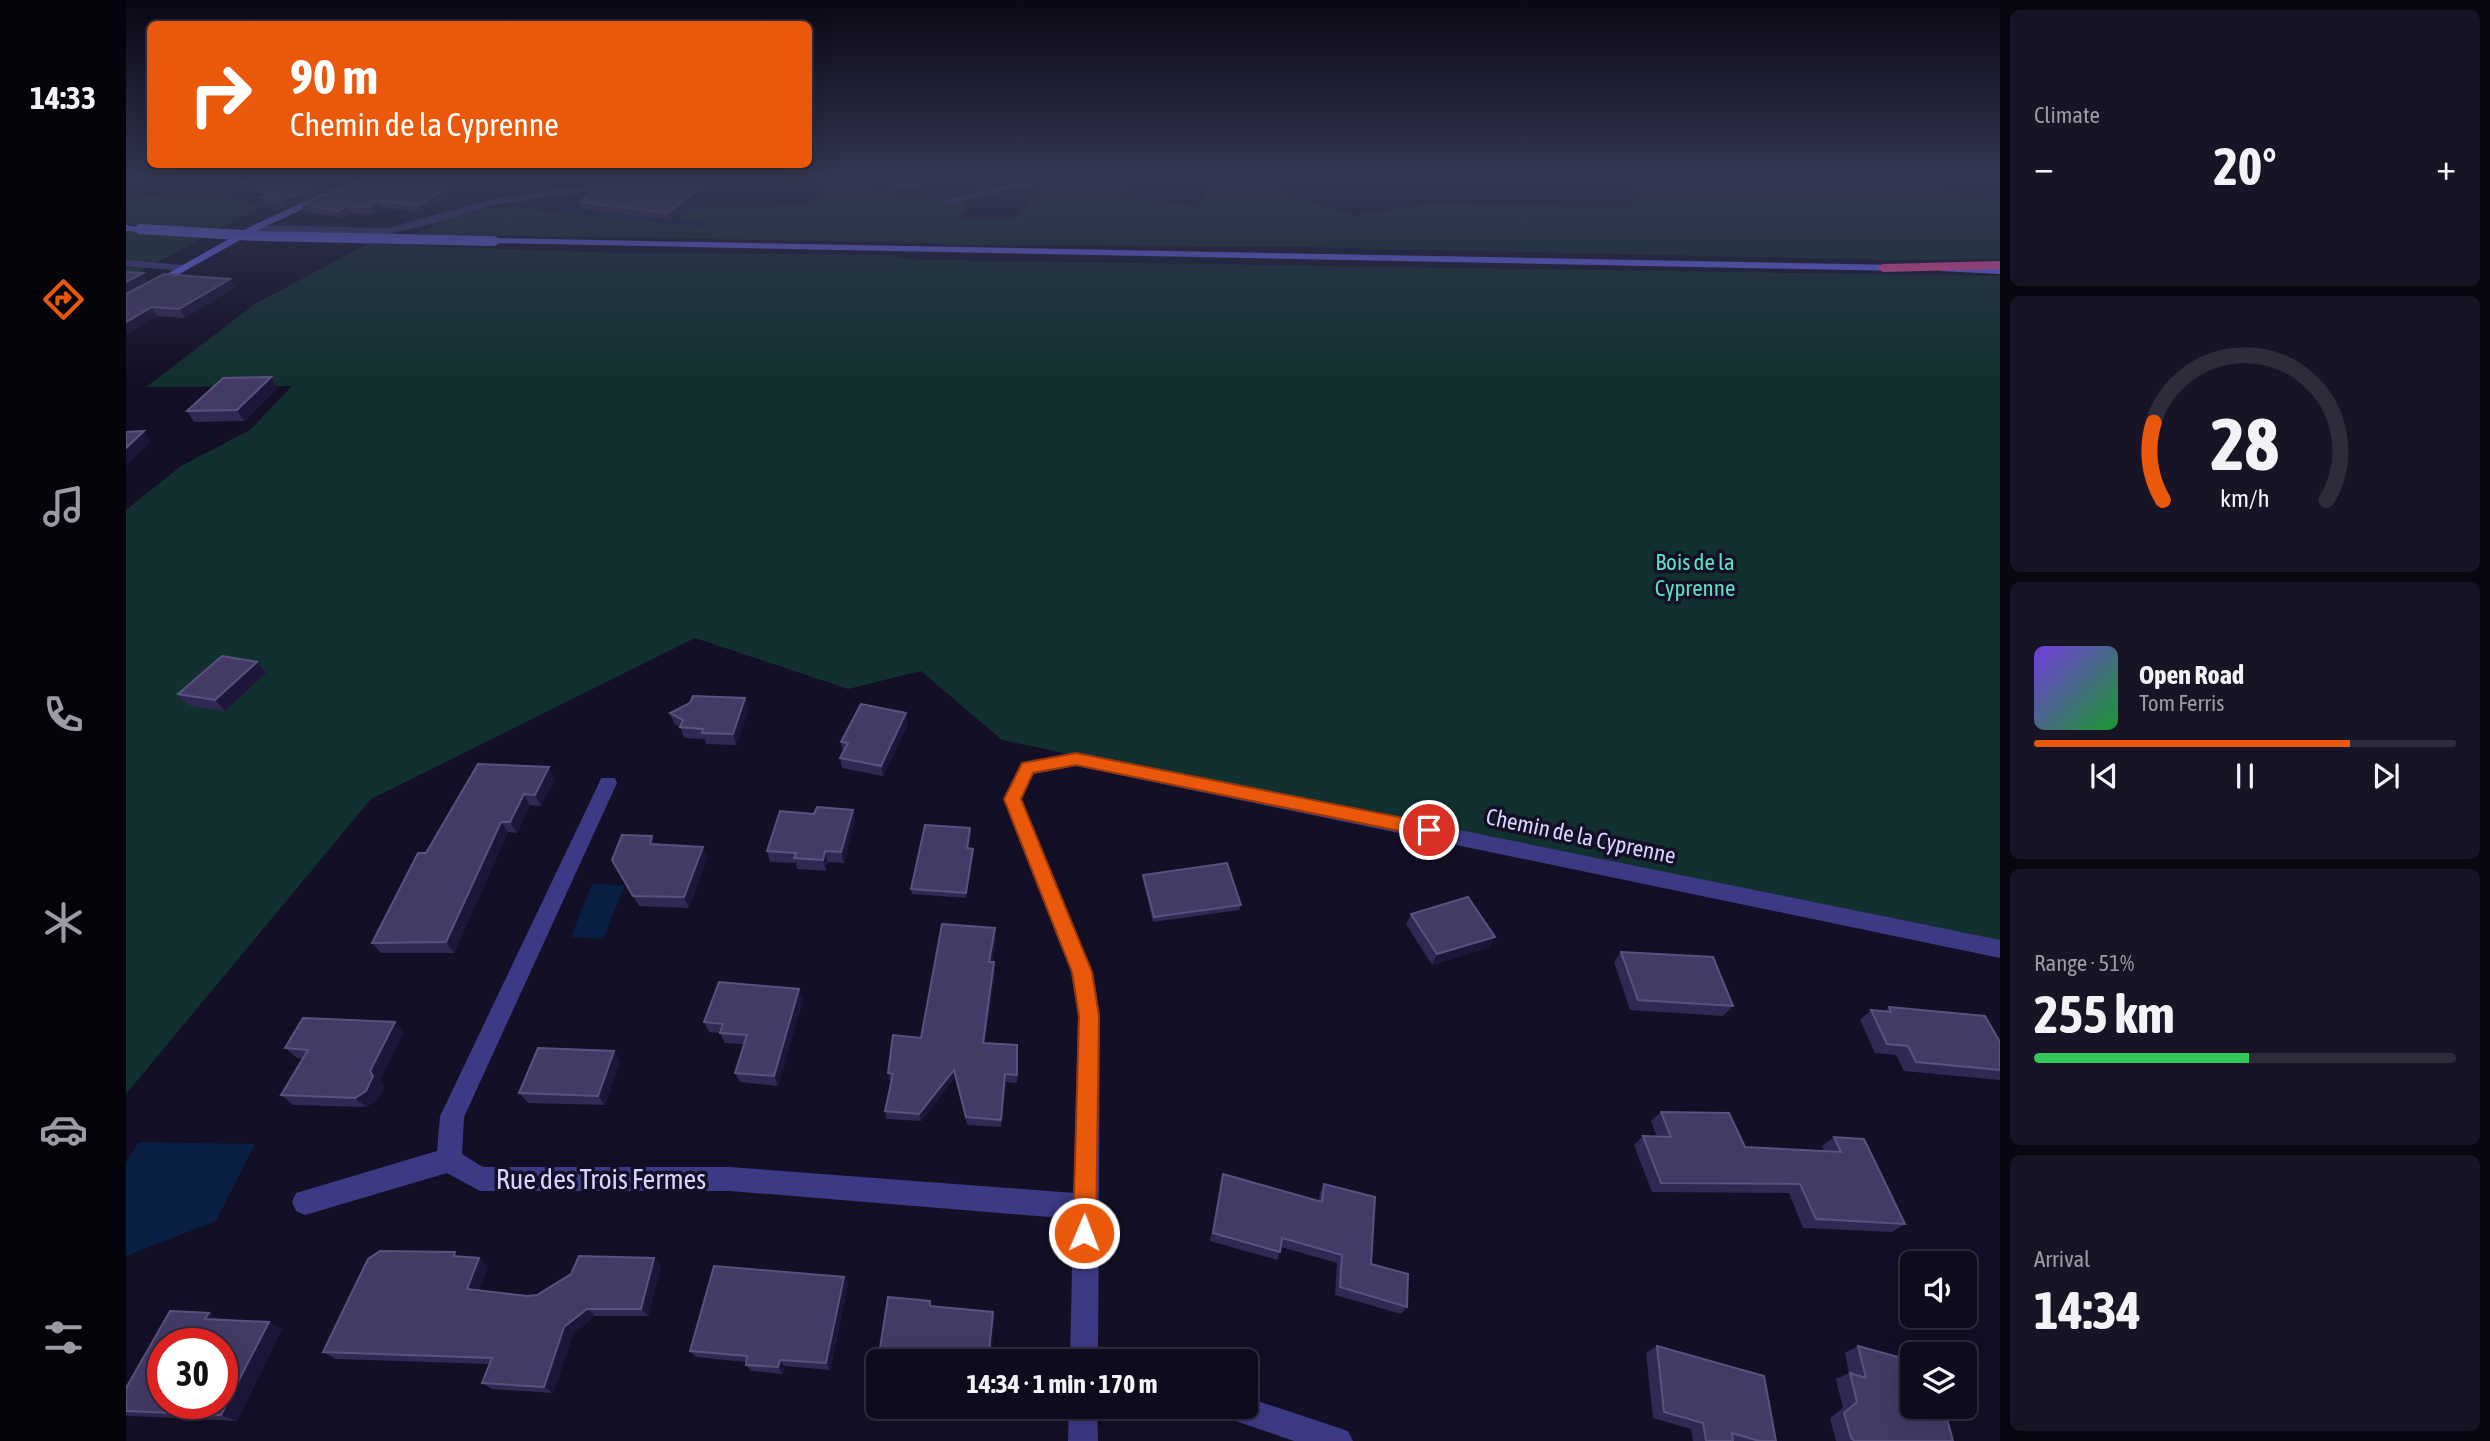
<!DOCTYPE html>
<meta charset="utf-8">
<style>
:root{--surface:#0e0b1c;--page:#171425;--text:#f1f3f6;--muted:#9b9ba3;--line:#2e2b3b;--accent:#ea580c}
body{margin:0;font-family:"Asap Condensed",sans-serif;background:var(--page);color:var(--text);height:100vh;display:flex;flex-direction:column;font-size:26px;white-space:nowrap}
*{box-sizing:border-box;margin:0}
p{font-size:23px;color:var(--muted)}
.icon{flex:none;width:38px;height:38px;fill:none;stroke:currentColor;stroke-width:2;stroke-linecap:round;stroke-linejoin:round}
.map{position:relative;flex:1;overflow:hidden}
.details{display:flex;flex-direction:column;gap:10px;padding:10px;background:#08060f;width:490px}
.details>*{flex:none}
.hud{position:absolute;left:21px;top:21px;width:665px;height:147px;border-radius:10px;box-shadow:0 7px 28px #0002,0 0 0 2px var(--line);background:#ea580c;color:#fff;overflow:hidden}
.fabs{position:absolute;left:1774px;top:1251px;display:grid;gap:14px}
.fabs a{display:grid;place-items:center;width:77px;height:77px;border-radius:10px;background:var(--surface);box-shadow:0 7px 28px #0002,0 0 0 2px var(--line);font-size:35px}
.speed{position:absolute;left:21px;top:1328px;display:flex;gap:14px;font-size:35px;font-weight:700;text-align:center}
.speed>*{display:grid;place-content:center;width:91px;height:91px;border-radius:50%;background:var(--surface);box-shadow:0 7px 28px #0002,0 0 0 2px var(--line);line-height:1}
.speed .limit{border:10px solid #d22;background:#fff;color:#111}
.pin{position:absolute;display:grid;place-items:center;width:60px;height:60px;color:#fff;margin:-30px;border:4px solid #fff;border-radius:50%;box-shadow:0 2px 7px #0007}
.me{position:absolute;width:77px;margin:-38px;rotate:1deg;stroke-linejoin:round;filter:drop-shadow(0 0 5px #0008)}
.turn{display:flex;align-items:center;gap:24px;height:147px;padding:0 28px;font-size:32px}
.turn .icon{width:91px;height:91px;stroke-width:2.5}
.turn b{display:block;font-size:49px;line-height:60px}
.big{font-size:52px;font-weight:700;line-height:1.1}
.details .card{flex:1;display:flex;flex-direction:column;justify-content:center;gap:10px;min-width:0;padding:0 24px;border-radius:10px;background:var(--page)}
.details .dial{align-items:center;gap:0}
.dial svg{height:182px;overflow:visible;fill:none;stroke:var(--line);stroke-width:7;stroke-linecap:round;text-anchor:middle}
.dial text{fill:var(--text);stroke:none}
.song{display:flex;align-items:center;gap:21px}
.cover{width:84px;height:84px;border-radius:10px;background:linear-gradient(135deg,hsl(260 70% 55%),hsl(130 70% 35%))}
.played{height:7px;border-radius:4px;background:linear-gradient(90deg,var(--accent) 75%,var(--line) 75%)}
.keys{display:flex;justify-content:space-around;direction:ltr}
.heat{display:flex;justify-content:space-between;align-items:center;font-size:38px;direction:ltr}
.charge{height:10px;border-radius:5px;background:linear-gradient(90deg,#34c759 51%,var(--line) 0)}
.trip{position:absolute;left:740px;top:1349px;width:392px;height:70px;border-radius:10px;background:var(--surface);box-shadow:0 7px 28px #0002,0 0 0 2px var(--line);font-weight:700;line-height:70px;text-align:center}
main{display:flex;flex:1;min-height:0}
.menu{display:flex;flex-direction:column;width:126px;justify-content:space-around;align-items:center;background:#06040b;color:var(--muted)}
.menu .icon{width:49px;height:49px}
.menu .on{color:var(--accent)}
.menu b{font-size:32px;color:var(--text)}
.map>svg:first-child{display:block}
</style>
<main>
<nav class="menu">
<b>14:33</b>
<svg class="icon on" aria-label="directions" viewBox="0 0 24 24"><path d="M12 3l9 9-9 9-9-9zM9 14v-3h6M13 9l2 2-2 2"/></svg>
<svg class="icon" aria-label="music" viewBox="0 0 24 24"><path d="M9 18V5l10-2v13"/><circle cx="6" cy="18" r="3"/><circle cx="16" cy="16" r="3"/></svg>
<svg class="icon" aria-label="phone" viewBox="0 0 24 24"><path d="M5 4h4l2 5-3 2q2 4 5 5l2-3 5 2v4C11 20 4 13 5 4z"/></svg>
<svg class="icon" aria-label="climate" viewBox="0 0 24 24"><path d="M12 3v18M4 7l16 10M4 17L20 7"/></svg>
<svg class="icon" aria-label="car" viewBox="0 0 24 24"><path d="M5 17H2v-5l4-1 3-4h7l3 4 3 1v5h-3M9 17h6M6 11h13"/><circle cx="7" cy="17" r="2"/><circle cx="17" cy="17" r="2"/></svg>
<svg class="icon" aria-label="filters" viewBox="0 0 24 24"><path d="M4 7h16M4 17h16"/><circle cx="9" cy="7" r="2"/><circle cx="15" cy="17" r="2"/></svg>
</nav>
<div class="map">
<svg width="1874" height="1441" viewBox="0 0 1874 1441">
<rect width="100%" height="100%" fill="#130f26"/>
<path fill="#12302f" d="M1516 176H1744C1789 181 1828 196 1874 201V259L1767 260 1172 247 818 245 811 243 291 234 333 213 383 207 544 223 567 206 682 205 706 187 842 202 833 219H888L925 178 1002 184 993 197 1072 206 1079 192 1104 180 1131 184 1227 215 1302 204 1504 206Z
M0 195 96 196 133 207 5 277 0 276Z
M241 244 490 253 766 255 782 259 809 260 1874 276V948L876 740 795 671 722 689 569 638 245 799 0 1094V510L55 466 124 430 166 386 20 387 129 304Z"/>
<path fill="#0a1f44" d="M466 884 499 885 477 939 445 937Z
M13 1142 129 1144 90 1221 0 1256V1163Z"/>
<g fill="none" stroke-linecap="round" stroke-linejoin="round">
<path stroke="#0a1f44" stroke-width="5" d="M437 210 581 225"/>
<path fill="#3d3a85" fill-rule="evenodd" d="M200 176H213L235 183 231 186Z
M476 176H486L461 191 368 205 302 225 262 234 129 231 124 228 129 225 262 228 367 199 456 187Z
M906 176H916L904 185 820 204 815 201 898 181Z
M0 260 58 265 63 268 58 271 0 266Z
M950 752 1874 940V958L950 766 907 774 895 799 967 972 974 1016 972 1362H944L947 1219 604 1191H354L321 1173 179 1215 170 1211 166 1202 170 1193 311 1151 314 1116 318 1108 473 783 475 778H489L491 783 338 1117 336 1154 357 1167H604L948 1193 952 1016 945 972 877 799 895 763Z
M1120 1397 1222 1431 1227 1441H1168L1098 1417 1094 1407H1120Z
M943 1407H971L972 1441H942Z"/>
<path fill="#6f6bff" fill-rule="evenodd" d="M197 193 201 196 200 198 132 230 0 304V297L126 226Z
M0 225 19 229 14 232 0 231Z
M368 238 1773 265 1778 268 1773 271 365 243 363 241Z
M1818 266 1874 268V274L1814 271V267Z"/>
<path fill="#ff4fa3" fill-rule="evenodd" d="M1874 261V269L1757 272 1751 268 1757 264Z"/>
<path stroke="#6f6bff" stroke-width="10" d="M14 229 132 236 368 241"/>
</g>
<path fill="#312854" d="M0 176H209L218 184 159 208 138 204 134 197 141 195 59 176 36 184Z
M244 176H358L295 212 256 208 246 214 223 213 216 218 179 211 176 204Z
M484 176H638L629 182 620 181 608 188 587 186 544 220 456 209 454 202Z
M802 176 791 188 757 184 756 177Z
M109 287 59 318 31 316 0 334V294Z
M151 388 118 421 68 422 61 411Z
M131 662 140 673 99 711 62 705 52 694Z
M623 709 610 745 580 744 579 739 558 738 554 727 548 724 544 713Z
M782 724 757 776 716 768 714 758 717 752 715 742Z
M423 767 429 779 415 806 404 805 391 833 382 832 328 953H255L246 943 300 853Z
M727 810 729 820 718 863 702 862 700 871 671 869 670 863 644 862 641 851 688 814Z
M844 828 845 833 842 849H847V854L840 898 786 894 785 889Z
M530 844 577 847 581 858 563 908 513 906 486 860Z
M1017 875 1115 905 1113 910 1027 922 1017 880Z
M1285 914 1364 947 1306 965 1280 924Z
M870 937 866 962 869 971 859 1043 892 1054 891 1083 880 1082 875 1127 841 1125 829 1078 795 1121 761 1119 759 1111 765 1081H764L762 1073 795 1038Z
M1495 952 1607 1006 1597 1016 1504 1010 1488 962Z
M677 999 652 1086 614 1082 609 1073 618 1044 599 1043 594 1033 583 1032 578 1022Z
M1763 1007 1874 1042V1080L1778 1071 1770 1055 1749 1053 1734 1020 1745 1010 1758 1012Z
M269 1022 278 1032 254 1080 258 1086 251 1100 240 1107 167 1105 155 1095 177 1059 171 1058 159 1048Z
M488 1051 494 1061 479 1105 402 1103 393 1093Z
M1535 1112 1619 1147 1698 1151 1696 1146 1708 1137 1779 1224 1766 1232 1677 1228 1663 1193 1526 1192 1508 1145 1517 1136 1531 1137 1525 1121Z
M1097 1174 1193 1201 1194 1193 1198 1184 1245 1264 1281 1307 1275 1314 1209 1295 1211 1263 1155 1247 1154 1252 1151 1260 1084 1241Z
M335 1257 362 1266 353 1290 401 1296 411 1295 535 1266 522 1316H469L447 1334 427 1393 366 1389 356 1383 364 1364 210 1359 197 1352Z
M718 1277 722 1284 704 1370 659 1366 657 1374 625 1371 620 1365V1362L570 1357 564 1351Z
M97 1320 156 1329 111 1421 4 1416 0 1415V1388Z
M1531 1346 1650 1441H1567L1565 1429 1527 1418 1520 1353Z
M1732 1346 1827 1441H1710L1704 1418 1717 1408 1710 1379 1723 1373 1719 1353Z"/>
<path fill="#1d163a" d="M34 176H59L36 184 32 177Z
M230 176H239L231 179Z
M343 176H358L295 212 292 205Z
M615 176H619L620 181 608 188 607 181Z
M628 176H638L629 182Z
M795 176H802L791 188 790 181Z
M214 177 218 184 159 208 155 200Z
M585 179 587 186 544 220 542 213Z
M252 201 256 208 246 214 243 207Z
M220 206 223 213 216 218 212 211Z
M17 273 22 282 0 294V282Z
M104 279 109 287 59 318 53 309Z
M26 307 31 316 0 334V322Z
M145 377 151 388 118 421 111 410Z
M18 431 25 442 0 466V448Z
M131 662 140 673 99 711 89 700Z
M619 698 623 709 610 745 607 734Z
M780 713 782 724 757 776 755 766Z
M423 767 429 779 415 806 409 795Z
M398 794 404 805 391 833 384 822Z
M727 810 729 820 718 863 715 852Z
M375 822 382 832 328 953 320 942Z
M844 828 845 833 841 854V848Z
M526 836 531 847 524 844Z
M577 847 581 858 563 908 558 897Z
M847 849V854L840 898V893Z
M699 851 702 862 700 871 697 860Z
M869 928 870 937 864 970 863 962Z
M1369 937 1364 947 1306 965 1311 954Z
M868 962 869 971 858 1051 857 1043Z
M673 989 677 999 652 1086 648 1076Z
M269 1022 278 1032 254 1080 258 1086 251 1100 240 1107 229 1098Z
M488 1051 494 1061 479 1105 472 1096Z
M828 1070 829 1078 795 1121 793 1114Z
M879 1074 880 1082 875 1127V1120Z
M353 1258 362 1266 351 1296 341 1289Z
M528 1258 535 1266 522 1316 515 1309Z
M718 1277 722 1284 704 1370 700 1363Z
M461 1309 469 1316 447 1334 427 1393 418 1387 438 1327Z
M867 1312 869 1319 864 1362H862Z
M83 1313 97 1320 79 1319Z
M143 1322 156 1329 111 1421 95 1415Z
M654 1360 659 1366 657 1374 652 1367Z"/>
<path fill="#433a66" stroke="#5a527e" stroke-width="2" fill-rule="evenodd" d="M84 176H209L214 177 155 200 134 197 152 191Z
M244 176H343L292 205 252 201 243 207 220 206 212 211 176 204Z
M484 176H615L607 181 585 179 542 213 454 202Z
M758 176H795L790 181 756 177Z
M0 272 17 273 0 282Z
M38 274 104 279 53 309 26 307 0 322V294Z
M145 377 111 410 61 411 97 378Z
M18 431 0 448V432Z
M96 656 131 662 89 700 52 694Z
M567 696 619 698 607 734 576 733 577 729 554 727 557 720 544 713 564 703Z
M735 704 780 713 755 766 714 758 722 743 715 742Z
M352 764 423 767 409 795 398 794 384 822H375L320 942 246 943 292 853H300Z
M691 807 727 810 715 852 699 851 697 860 668 858 670 853 641 851 654 811 688 814Z
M799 825 844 828 841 848 847 849 840 893 785 889Z
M496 835 526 836 524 844 577 847 558 897 507 896 486 860Z
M1101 863 1115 905 1028 917 1017 875Z
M1342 897 1369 937 1311 954 1285 914Z
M816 924 869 928 863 962H868L857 1043 891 1045V1075L879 1074 875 1120 840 1117 828 1070 793 1114 759 1111 767 1074 762 1073 767 1035 795 1038Z
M1495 952 1587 957 1607 1006 1512 1000Z
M593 982 673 989 648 1076 609 1073 621 1035 594 1033 597 1024 578 1022Z
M1763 1007 1859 1016 1874 1042V1070L1790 1062 1782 1046 1761 1044 1745 1010 1765 1012Z
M177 1018 269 1022 244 1071 247 1076 240 1091 229 1098 155 1095 182 1050 159 1048Z
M412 1048 488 1051 472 1096 393 1093Z
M1535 1112 1603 1113 1619 1147 1715 1152 1708 1137 1738 1139 1779 1224 1690 1219 1674 1184 1535 1183 1517 1136 1545 1137Z
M1097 1174 1196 1202 1198 1184 1249 1197 1245 1264 1282 1274 1281 1307 1214 1287 1216 1255 1156 1238 1154 1252 1087 1233Z
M254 1251 329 1252 328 1256 353 1258 341 1289 401 1296 411 1295 445 1274 453 1256 528 1258 515 1309H461L438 1327 418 1387 356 1383 366 1358 197 1352 242 1259Z
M588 1266 718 1277 700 1363 654 1360 652 1367 620 1365 621 1356 564 1351Z
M762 1297 804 1301V1306L867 1312 862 1362H752V1367H751Z
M44 1311 83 1313 79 1319 143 1322 95 1415 0 1411V1388ZM37 1344H96V1404H37Z
M1531 1346 1638 1376 1650 1441H1633L1606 1433 1607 1441H1580L1577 1423 1538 1412Z
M1732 1346 1787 1361V1407H1818L1827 1441H1728L1725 1437 1718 1413 1731 1402 1724 1373 1740 1378Z"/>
<linearGradient id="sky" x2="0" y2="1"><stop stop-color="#0a0815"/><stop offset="0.47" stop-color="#333752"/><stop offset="1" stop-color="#333752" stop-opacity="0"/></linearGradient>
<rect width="1874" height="378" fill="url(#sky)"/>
<path fill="#ea580c" stroke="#983908" stroke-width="2" d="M950 753 1303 823 1309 825 1311 830 1309 835 1303 837 950 765 907 773 895 799 966 972 973 1016 970 1233 967 1242 958 1245 950 1242 947 1233 953 1016 946 972 878 799 896 763Z"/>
<g text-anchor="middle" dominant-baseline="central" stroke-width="7" stroke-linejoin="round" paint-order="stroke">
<g font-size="23" fill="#5fe0c0" stroke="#130f26">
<text x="1569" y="562">Bois de la<tspan x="1569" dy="26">Cyprenne</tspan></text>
</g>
<g font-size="23" fill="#d9d4ff" stroke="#130f26">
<text transform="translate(1455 836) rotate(12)">Chemin de la Cyprenne</text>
</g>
<g font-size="28" fill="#d9d4ff" stroke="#130f26">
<text x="475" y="1179">Rue des Trois Fermes</text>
</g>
</g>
</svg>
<div class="fabs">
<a><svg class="icon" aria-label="sound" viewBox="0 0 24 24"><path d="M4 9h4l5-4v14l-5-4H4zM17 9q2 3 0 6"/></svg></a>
<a><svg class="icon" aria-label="layers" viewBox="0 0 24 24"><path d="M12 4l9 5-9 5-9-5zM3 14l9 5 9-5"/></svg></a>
</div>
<div class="speed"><div class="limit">30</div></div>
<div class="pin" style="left:1303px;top:830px;background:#d93025"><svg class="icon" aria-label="arrive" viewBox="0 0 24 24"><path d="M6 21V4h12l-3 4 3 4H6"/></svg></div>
<svg class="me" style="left:958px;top:1233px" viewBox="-20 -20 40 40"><circle r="17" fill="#ea580c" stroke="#fff" stroke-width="3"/><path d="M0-11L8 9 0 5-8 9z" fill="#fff"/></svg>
<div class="trip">14:34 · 1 min · 170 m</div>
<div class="hud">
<div class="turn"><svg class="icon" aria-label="right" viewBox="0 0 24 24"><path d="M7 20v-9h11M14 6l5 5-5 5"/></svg><div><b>90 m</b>Chemin de la Cyprenne</div></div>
</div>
</div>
<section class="details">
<div class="card"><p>Climate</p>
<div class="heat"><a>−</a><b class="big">20°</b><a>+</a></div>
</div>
<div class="card dial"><svg viewBox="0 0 100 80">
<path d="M14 69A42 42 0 1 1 86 69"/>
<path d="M14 69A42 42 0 0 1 10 35" stroke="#ea580c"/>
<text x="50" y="56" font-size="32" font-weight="700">28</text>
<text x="50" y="72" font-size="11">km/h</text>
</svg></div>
<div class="card">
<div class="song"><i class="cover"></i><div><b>Open Road</b><p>Tom Ferris</p></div></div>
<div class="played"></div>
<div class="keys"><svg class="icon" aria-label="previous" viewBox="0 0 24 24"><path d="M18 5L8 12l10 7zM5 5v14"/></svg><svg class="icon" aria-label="pause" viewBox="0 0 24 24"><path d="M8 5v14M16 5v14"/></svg><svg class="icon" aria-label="next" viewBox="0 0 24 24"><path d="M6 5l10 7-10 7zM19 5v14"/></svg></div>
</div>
<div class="card"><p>Range · 51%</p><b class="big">255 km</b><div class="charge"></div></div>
<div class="card"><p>Arrival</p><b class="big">14:34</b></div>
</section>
</main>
